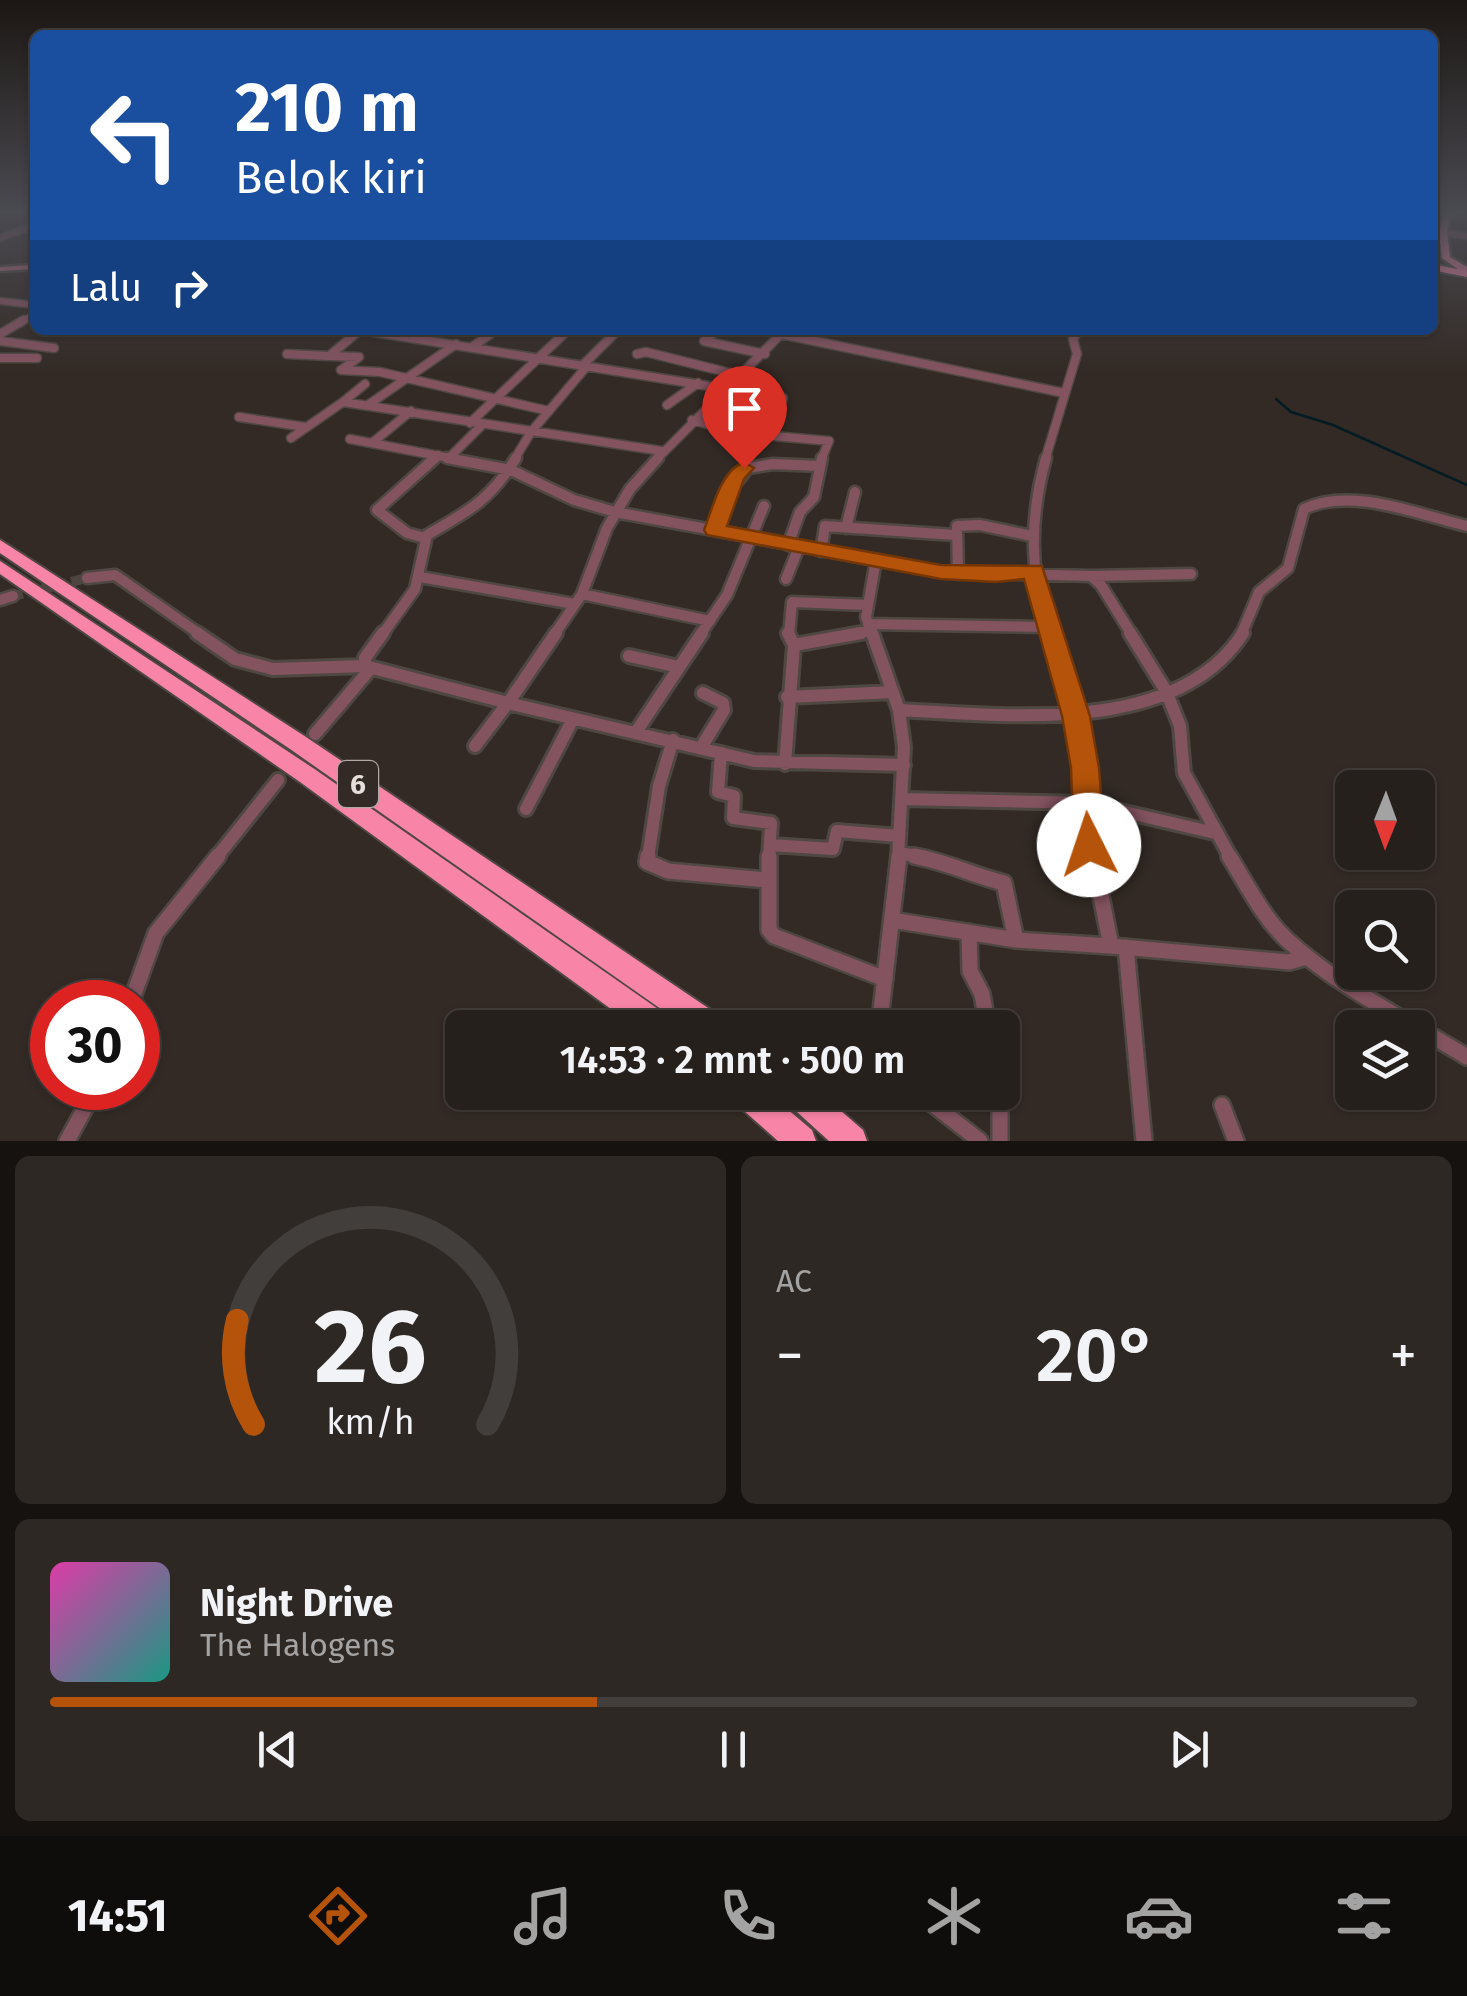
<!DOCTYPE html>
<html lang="id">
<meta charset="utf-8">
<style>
:root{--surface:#26201c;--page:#2e2825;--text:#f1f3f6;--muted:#a4a3a3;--line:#423e3b;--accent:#b45309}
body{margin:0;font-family:"Fira Sans",sans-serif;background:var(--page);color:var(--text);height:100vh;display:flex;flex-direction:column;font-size:38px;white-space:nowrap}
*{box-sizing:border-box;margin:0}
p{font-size:32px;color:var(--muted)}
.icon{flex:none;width:55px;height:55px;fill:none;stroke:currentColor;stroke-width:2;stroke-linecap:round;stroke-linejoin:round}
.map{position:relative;height:1141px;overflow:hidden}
.details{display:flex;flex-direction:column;gap:15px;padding:15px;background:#15120f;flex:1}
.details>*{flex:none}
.guide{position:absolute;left:30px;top:30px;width:1408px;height:305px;border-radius:15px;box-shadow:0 2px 8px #0004,0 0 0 2px var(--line);background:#1a4fa0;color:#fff;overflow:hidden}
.needle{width:65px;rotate:181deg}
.controls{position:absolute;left:1335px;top:770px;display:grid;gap:20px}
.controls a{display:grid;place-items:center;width:100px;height:100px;border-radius:15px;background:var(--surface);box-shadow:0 2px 8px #0004,0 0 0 2px var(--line);font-size:50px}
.speed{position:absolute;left:30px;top:980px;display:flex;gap:20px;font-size:50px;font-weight:700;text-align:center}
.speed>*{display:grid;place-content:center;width:130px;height:130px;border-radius:50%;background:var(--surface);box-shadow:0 2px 8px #0004,0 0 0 2px var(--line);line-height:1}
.speed .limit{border:15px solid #d22;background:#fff;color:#111}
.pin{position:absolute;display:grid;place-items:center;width:85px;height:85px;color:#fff;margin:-102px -42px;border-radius:50% 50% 50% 0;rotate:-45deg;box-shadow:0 0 10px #0007}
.pin .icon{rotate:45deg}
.me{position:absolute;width:110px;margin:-55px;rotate:356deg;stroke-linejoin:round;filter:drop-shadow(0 0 8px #0008)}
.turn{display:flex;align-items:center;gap:35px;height:210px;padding:0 40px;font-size:45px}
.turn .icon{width:130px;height:130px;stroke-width:2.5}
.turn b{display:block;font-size:70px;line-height:85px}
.then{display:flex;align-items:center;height:95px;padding:0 40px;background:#0003;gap:20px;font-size:38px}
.big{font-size:75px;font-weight:600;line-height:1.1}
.details .tile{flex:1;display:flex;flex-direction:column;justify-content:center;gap:15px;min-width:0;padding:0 35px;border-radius:15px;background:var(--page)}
.details .dial{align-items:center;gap:0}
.dial svg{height:260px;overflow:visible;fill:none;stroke:var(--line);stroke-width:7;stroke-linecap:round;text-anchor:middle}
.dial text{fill:var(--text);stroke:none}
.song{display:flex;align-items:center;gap:30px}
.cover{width:120px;height:120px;border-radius:15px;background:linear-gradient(135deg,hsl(320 70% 55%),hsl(170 70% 35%))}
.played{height:10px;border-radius:5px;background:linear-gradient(90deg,var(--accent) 40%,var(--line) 40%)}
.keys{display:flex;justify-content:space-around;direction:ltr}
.heat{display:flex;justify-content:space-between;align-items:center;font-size:55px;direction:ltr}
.details .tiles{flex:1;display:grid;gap:15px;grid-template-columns:1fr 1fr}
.tile:last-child{grid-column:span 2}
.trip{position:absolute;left:445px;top:1010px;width:575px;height:100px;border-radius:15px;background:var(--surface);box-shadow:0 2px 8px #0004,0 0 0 2px var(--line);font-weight:600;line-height:100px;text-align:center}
.dock{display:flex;height:160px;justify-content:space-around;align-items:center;background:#0f0d0b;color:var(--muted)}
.dock .icon{width:70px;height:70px}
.dock .selected{color:var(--accent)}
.dock b{font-size:45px;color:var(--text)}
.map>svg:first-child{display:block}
</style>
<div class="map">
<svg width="1467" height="1141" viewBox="0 0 1467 1141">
<rect width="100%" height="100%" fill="#332a25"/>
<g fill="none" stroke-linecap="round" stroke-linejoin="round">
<path stroke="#031b23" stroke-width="2.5" d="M1276 399 1291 412 1333 425 1467 485"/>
<path stroke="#4e4540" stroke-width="10" stroke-dasharray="10 5" stroke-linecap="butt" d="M13 596 87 578"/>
<g stroke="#4f4742" stroke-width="9">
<path id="minor-far4" d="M1443 233 1467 236
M0 238 35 225
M0 301 35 305
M20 323 35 314"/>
</g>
<g stroke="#4f4742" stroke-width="11">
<path id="minor-far3" d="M360 330 329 356 359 357 341 370 380 372 549 411
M361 330 783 398 764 435
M717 330 704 341 765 354
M0 334 24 320
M781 334 1064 393
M0 341 54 348
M472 347 496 330
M287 354 329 356
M637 354 646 352 742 376
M0 358H37
M583 365 618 330
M343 402 365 384
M368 405 456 344
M667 405 698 383
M239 417 305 427
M692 420 740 433 829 441 821 460
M470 423 568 330
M291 438 343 402 662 451
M350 439 460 460
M372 443 411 411
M450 457 482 425
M432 460 438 455
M514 460 531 432 587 366
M656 460 785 330
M1045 460 1077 354 1073 339 1079 330"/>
</g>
<g stroke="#4f4742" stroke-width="15">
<path id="minor-far2" d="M447 458 511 470 574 500 615 512 941 572 1091 576 1101 585 1132 635
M1046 458C1029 519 1030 574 1048 635
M846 528 855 492
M715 530 732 488 748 468 773 464 819 466
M425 538 407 533 377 510 435 458
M788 545 800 512 814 497 822 458
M821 551 825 526 955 535
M958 574 957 526 980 525 1032 536
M1092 576 1191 574
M420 577 574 604
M87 578 115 575 201 635
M786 579 799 547
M582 594 710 621
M0 600 13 596
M868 624 1047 627
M382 635 415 589 427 535C469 511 490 500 516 458
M554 635 582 594 607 528 630 489 658 458
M700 635 727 595 764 506
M789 635 792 602 867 605
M847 635 870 631
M872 635 866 617 876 560
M1241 635 1259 592 1288 568 1304 509C1351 486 1419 515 1467 526"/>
</g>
<g stroke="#4f4742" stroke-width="18">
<path id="minor-far1" d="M197 633 235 659 273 669 365 666
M383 633 365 658V666L508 703 475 746
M556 633 508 703 754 761 904 765
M788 633 794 645
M872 633 899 710 904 747 898 858
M1048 633 1080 741 1093 858
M1130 633 1166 691 1180 726 1184 773 1231 858
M629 656 679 667
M787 697 893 692
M899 710C1003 715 1177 737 1243 633
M636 732 702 633
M315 734 371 668
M702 746 724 710 723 703 703 693
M721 753 718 792 734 796 733 818 771 823 769 858
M785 764 794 645 861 633
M902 799 1086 803 1215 833
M526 809 573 719
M770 845 833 849 837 831 899 836
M899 853 928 858
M216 858 278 780
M648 858 659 786 673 740"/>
</g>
<g stroke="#4f4742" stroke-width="20">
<path id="minor" d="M648 856 647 862 668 871 767 880
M769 856V930L774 936 885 979
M914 856C947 862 972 875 1004 883L1016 940
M1229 856C1246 883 1262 916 1286 939 1338 987 1407 1020 1467 1057
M892 920 1016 940 1111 946 1093 856
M969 932 970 971 982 994 988 1028
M1111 946 1289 962 1307 957
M1126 947 1144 1141
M131 1002 156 933 218 856
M879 1028 899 856
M917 1092 980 1141
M1000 1092V1141
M1222 1105 1236 1141
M67 1141 96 1088"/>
</g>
<g stroke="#4f4742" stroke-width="5">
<path id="secondary" d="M35 265V269L0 271V267Z"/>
</g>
<g stroke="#4f4742" stroke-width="5">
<path id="primary" d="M1444 213H1452L1447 231 1450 257 1467 267V272H1462L1442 258 1439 231Z"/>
</g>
<g stroke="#4f4742" stroke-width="4">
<path id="trunk" d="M1432 264 1467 271V277L1432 270Z"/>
</g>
<g stroke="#4f4742" stroke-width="4">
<path id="motorway" d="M0 540 306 737 723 1018 727 1028H688L290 749 0 553Z
M0 561 316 770 671 1018 675 1028H637L300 782 0 574Z
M729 1092H767L812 1130 816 1141H778L734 1102Z
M781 1092H819L863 1130 867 1141H829L786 1102Z"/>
</g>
<use href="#minor-far4" stroke="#835360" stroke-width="6"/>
<use href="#minor-far3" stroke="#835360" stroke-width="8"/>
<use href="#minor-far2" stroke="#835360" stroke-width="10"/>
<use href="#minor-far1" stroke="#835360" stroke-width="12"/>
<use href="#minor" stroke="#835360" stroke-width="15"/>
<use href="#secondary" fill="#b2687d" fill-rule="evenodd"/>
<use href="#primary" fill="#d77793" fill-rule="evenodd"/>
<use href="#trunk" fill="#e87e9d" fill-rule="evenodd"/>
<use href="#motorway" fill="#f884a7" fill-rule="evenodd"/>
</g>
<linearGradient id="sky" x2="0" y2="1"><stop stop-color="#1c1714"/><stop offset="0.57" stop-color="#4a4a51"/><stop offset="1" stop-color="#4a4a51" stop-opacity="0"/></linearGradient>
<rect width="1467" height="373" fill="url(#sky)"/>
<path fill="#b45309" stroke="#753606" stroke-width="2.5" d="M744 462 754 468 744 479 727 526 941 565 1042 566 1090 716 1099 768 1105 845 1100 854 1089 858 1078 854 1074 845 1071 768 1062 716 1024 579 996 582 941 579 707 535 704 530C713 508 720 471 744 462Z"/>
<g text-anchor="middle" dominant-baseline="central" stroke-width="10" stroke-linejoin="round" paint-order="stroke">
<rect fill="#332a25" stroke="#b0a9a5" stroke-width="2.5" x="338" y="761" width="40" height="46" rx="8"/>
<g font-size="28" font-weight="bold" fill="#e5dfdc">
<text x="358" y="784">6</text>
</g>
</g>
</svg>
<div class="controls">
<a><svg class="needle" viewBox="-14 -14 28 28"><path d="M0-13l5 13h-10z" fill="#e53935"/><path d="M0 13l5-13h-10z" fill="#a4a3a3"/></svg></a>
<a><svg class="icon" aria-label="search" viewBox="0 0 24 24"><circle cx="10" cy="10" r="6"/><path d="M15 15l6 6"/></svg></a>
<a><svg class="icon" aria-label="layers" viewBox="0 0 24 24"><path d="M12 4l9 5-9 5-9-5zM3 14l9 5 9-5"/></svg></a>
</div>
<div class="speed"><div class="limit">30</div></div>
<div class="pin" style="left:744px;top:468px;background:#d93025"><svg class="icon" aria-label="arrive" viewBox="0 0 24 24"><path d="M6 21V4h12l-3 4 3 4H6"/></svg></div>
<svg class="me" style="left:1089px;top:845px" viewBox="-20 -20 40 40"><circle r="19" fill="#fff"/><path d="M0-13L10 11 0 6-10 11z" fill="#b45309"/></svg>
<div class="trip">14:53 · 2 mnt · 500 m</div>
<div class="guide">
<div class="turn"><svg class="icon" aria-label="left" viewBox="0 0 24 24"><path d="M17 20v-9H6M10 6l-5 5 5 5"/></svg><div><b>210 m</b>Belok kiri</div></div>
<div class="then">Lalu<svg class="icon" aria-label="right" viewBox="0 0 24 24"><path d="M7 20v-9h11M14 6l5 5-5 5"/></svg></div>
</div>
</div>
<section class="details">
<div class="tiles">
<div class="tile dial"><svg viewBox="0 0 100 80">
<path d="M14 69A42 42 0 1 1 86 69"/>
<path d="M14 69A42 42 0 0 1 9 37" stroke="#b45309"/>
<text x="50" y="56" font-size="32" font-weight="700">26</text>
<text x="50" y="72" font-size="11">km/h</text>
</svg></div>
<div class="tile"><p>AC</p>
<div class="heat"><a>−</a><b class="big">20°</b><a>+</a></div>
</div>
<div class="tile">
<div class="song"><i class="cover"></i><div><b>Night Drive</b><p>The Halogens</p></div></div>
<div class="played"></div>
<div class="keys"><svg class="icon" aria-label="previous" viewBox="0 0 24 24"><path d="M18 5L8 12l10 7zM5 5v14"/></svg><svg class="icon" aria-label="pause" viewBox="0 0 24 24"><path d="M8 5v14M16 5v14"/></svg><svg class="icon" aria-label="next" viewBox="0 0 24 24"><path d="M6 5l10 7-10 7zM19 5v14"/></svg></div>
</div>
</div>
</section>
<nav class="dock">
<b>14:51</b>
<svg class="icon selected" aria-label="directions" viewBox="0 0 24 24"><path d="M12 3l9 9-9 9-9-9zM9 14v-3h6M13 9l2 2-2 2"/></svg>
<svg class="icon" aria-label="music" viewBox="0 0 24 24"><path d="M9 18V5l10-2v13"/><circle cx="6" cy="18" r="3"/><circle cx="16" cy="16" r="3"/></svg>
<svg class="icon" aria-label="phone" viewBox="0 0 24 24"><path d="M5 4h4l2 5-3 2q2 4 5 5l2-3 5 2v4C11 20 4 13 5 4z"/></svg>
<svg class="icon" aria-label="climate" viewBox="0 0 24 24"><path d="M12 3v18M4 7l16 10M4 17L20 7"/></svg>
<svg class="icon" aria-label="car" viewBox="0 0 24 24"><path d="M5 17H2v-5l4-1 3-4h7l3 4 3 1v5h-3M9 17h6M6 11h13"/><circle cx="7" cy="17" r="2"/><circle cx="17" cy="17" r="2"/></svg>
<svg class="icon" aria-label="filters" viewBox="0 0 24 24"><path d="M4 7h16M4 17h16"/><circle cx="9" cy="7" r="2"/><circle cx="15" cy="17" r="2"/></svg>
</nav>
